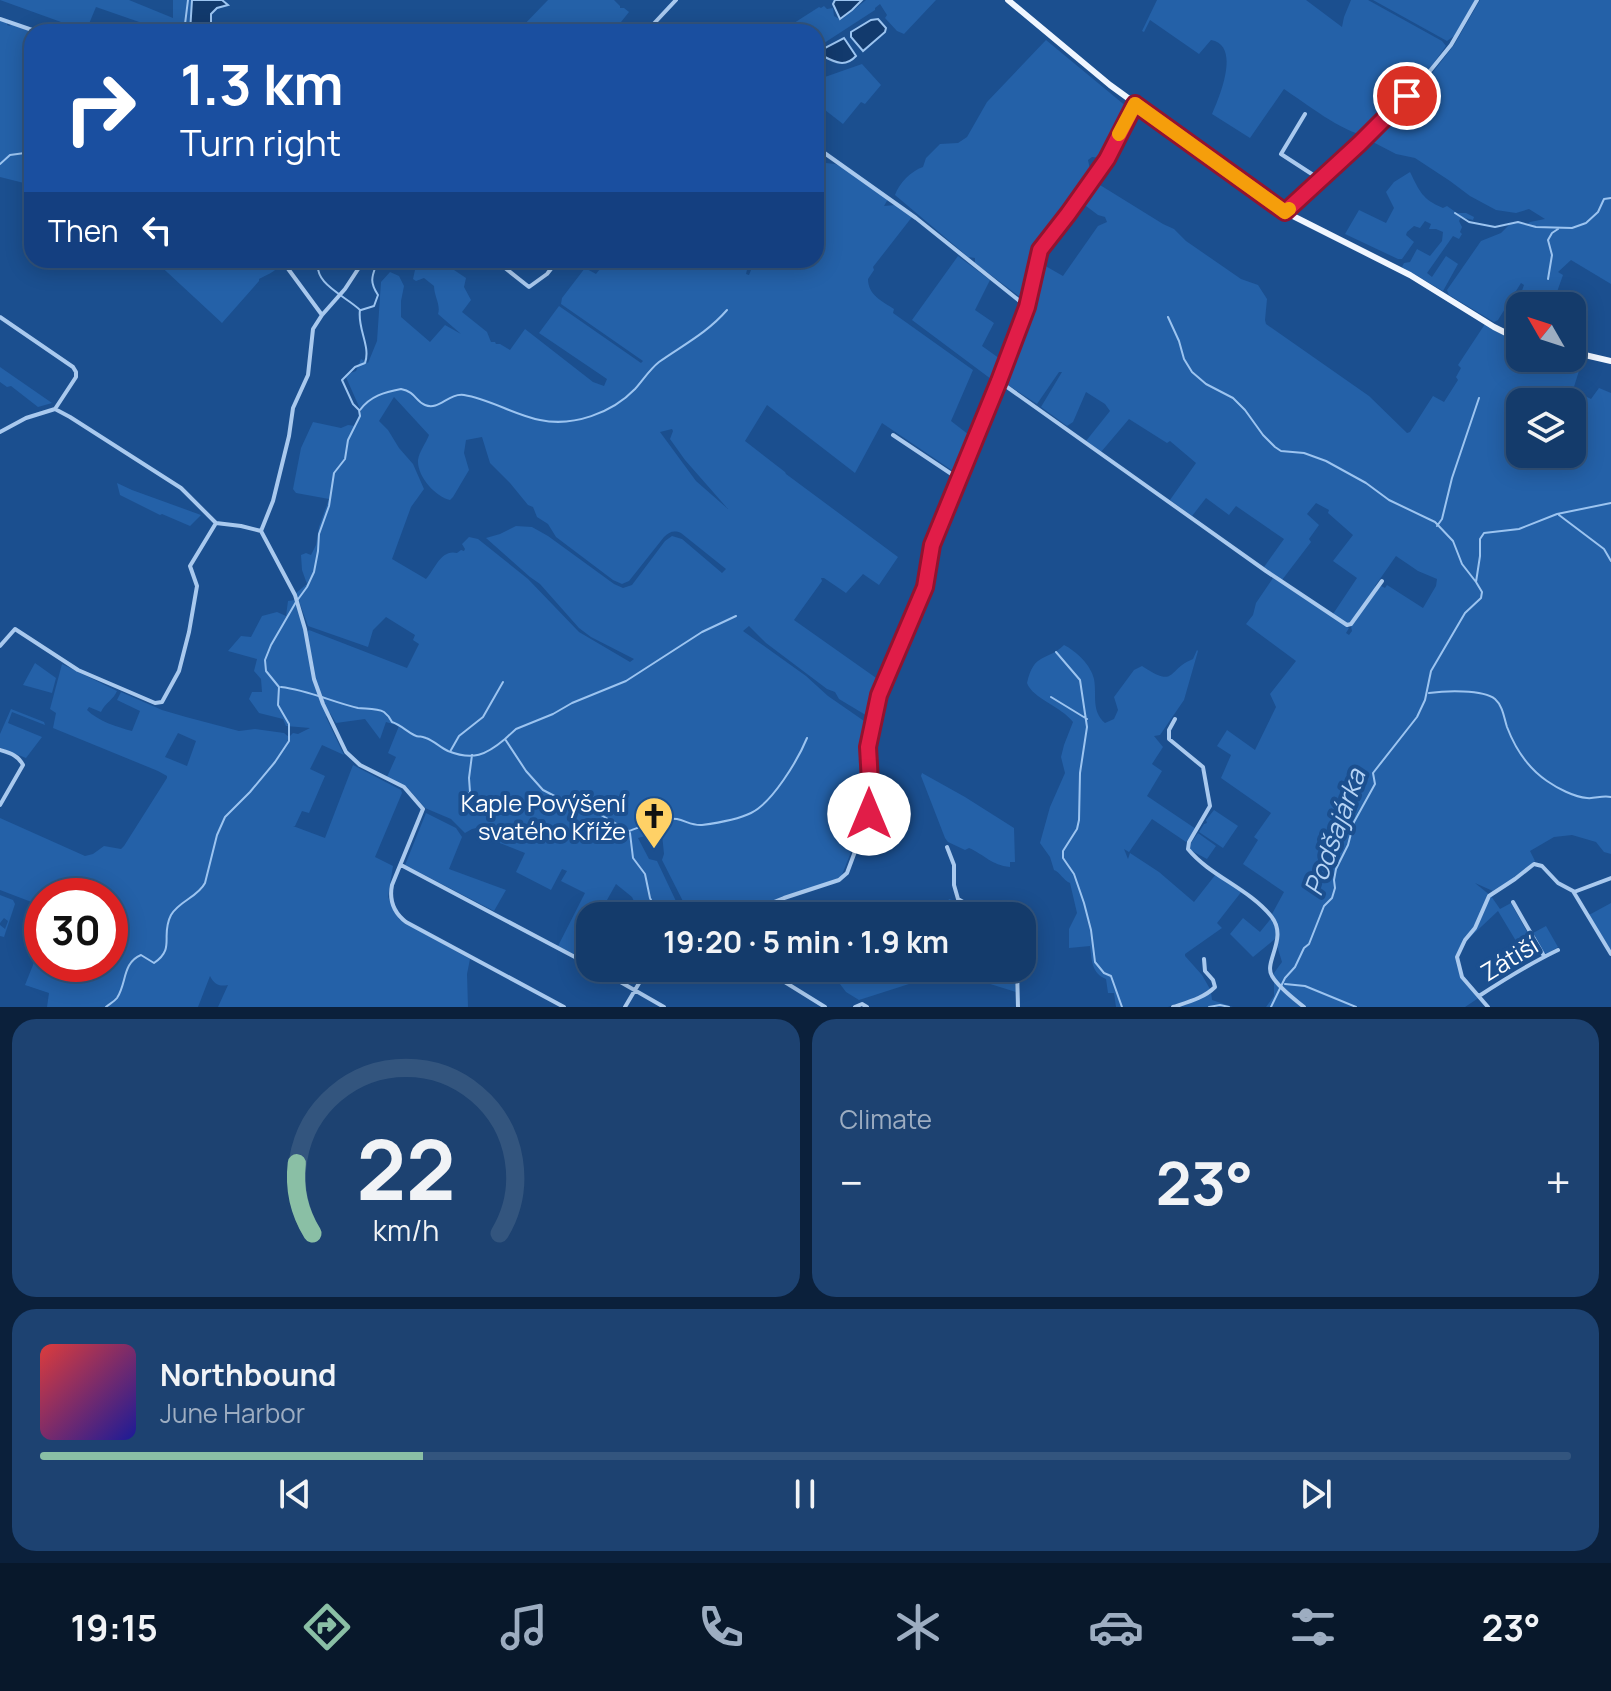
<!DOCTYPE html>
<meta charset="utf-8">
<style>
:root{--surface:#143b6b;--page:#1d4271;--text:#f1f3f6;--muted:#9dadc1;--line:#33557e;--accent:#8abfa5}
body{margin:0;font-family:Manrope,sans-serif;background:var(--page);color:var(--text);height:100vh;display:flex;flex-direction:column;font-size:30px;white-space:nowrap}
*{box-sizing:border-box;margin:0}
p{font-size:26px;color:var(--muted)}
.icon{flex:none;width:44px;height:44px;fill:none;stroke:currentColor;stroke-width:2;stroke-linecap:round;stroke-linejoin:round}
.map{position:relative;height:1007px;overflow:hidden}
.side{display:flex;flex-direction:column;gap:12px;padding:12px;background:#0b203b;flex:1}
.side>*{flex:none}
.banner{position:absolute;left:24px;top:24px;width:800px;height:244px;border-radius:24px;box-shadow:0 4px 20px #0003,0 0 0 2px var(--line);background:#1a4fa0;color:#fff;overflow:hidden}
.needle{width:52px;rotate:309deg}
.controls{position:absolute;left:1506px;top:292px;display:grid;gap:16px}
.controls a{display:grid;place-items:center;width:80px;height:80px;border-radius:16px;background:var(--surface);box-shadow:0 4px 20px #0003,0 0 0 2px var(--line);font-size:40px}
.speed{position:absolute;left:24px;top:878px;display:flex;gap:16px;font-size:40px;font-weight:700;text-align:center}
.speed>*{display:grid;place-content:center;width:104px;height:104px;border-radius:50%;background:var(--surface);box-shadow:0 4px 20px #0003,0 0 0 2px var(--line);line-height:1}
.speed .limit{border:12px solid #d22;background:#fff;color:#111}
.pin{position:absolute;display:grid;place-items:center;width:68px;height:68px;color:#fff;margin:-34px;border:4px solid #fff;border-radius:50%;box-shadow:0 2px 8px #0007}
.me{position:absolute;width:88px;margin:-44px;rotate:0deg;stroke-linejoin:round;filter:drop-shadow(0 0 6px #0008)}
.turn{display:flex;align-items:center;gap:28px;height:168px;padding:0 24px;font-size:36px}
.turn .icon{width:104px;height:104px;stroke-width:2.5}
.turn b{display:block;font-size:56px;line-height:68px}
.then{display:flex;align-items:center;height:76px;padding:0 24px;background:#0003;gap:16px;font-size:30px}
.big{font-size:60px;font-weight:700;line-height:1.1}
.side .tile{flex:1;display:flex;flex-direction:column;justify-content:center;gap:12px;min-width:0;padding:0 28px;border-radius:24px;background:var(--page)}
.side .dial{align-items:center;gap:0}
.dial svg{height:208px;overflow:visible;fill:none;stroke:var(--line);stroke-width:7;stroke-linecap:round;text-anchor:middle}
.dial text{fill:var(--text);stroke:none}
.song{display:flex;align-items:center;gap:24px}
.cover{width:96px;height:96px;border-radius:12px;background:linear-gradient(135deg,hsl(0 70% 55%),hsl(240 70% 35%))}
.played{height:8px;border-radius:4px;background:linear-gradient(90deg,var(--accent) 25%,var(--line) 25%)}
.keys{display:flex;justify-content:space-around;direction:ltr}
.heat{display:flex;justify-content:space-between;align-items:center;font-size:44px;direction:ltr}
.side .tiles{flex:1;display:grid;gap:12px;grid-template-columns:1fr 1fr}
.tile:last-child{grid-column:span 2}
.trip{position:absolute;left:576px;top:902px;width:460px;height:80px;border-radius:24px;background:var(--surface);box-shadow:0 4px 20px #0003,0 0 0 2px var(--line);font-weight:700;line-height:80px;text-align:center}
.tab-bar{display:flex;height:128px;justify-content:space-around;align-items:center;background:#08182b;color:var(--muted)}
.tab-bar .icon{width:56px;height:56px}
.tab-bar .active{color:var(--accent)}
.tab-bar b{font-size:36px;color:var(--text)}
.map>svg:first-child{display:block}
</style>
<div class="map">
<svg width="1611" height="1007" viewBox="0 0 1611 1007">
<rect width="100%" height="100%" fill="#1b4f8f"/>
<path fill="#2461a8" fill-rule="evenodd" d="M0 0H129L173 18V0H192L190 32H175L174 22 171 32H168L96 7 86 31Z
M548 0H614L620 6V8H624L629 12 613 32H517Z
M866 0H936L904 34 897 31 885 18 887 15 880 4 875 8V10L818 47H816V32H780L819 7 821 8 824 6 827 9 833 8 834 16 841 20Z
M1157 0H1306L1342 27 1344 17 1351 0H1368L1442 41 1446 46 1422 79 1365 135C1345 134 1302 101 1284 89L1250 138 1212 114C1220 96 1241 45 1211 40L1199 54 1150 20 1144 32 1142 31Z
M1373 0H1475L1454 36 1447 41Z
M1480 0H1611V284L1571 260 1558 272 1563 275 1552 306H1520V310L1516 307 1524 285 1521 283 1498 320 1494 322 1449 295 1447 290 1481 241 1501 233 1509 225 1516 222 1526 225 1530 222 1545 219 1529 209 1516 213 1496 210 1470 196 1450 181 1415 158 1396 154 1369 140 1423 85 1454 45Z
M0 20 7 23V25L10 26 11 24 32 32V185L0 177Z
M1046 40 1127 107 1123 110 1102 158 1092 157 1088 160 1091 174 1072 199 1075 201 1037 253 1030 280 1025 285 1028 290 1024 300 975 263V258L968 257 960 250 895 195C899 183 911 171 923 167L926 158 940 144 958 143 967 137 987 102Z
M862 64 881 85 865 104 861 102 843 124 816 103V88L822 78Z
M826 163 835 164 842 167 888 199 884 206 895 205 912 217 873 267 874 270 868 279C868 295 882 301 894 309L893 313 973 370 951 421 973 438 959 470 953 471 950 469 882 423 855 473 767 405 745 441 785 472 786 474 898 557 879 585 863 574 846 593 824 578H821L822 581 794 620 879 680C877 687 873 695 872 701 871 708 872 711 869 717L839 699 835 692 827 689 766 643 749 626 743 631 806 676 828 696 867 723V733L865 735 868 810 841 877 733 916H705L699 912H696L695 916 690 915 662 860 664 854 662 834 656 833 638 838 649 859 657 861 683 916H641L632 897 616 884 598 916H590V931L577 956 558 946 585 893 561 881 567 871 562 869 551 890 516 872 525 853 487 838 490 825 472 829 465 833 451 819 425 808 407 787 387 777 396 757 388 753 399 726 386 722 380 739 365 719 336 723 330 713 326 717 344 755 322 745 310 769 325 776 309 813 302 811 295 826H293L325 838 353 765 401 790 402 793 375 857 393 866 388 897 399 919 470 959 467 974 468 1007H218L228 985C219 987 214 984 210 976L198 1007H47L49 993 25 985 39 950 42 951V964H110V896H42V906L0 890V818L85 856 93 854 104 846 121 849 124 846 167 778V776L158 771 53 728 56 713 50 709 62 664 117 691C114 699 105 703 101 712L89 707 87 710C98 721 117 727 132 731L140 711 117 700 121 692 162 710 186 717 239 731 255 729 284 733 289 737 293 733 298 734 310 728 286 726 283 719 259 713 249 699 252 692H262L261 679 254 671 257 659 228 651 241 636 251 637 262 616 277 612 286 616 288 601 295 600 305 629 316 679 307 632 309 630 407 668 419 644 413 640 415 635 386 617 373 630 368 647 308 626 296 593 307 584 302 570 301 555 306 553 311 555 316 545 319 527 329 499 296 493 293 489 301 448 313 422 341 428 348 425 356 426 361 411 345 375 356 371 361 359 368 363 377 341 381 282 390 272 399 276 404 286 401 301V317L430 342 445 325 461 334 438 314C441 305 434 296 434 286L424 278 416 281 413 279 415 270 418 269 428 260H439L466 278 464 287 471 300 462 312 487 332 491 342H495L496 344H500L510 350 525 329 593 382 604 386 607 379 539 333 559 306 641 363 643 361 561 304 562 298 585 268 596 274 607 260H734L747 270 746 274 749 275 755 260H816V174ZM394 397 429 435C426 443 419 452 418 460 417 477 436 497 450 500L453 497 469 470 464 453 466 440 482 437 490 463 510 483 528 505 533 507 537 517 548 524 556 537 613 580 622 584 629 581 664 537C669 532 674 530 681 533L726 569 722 573 682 539 672 536 665 541 632 585 623 588 614 584 548 536 532 527 516 526 500 534 486 538 530 577 540 584 579 628 591 637 634 659 630 662 579 632 528 579 478 539 469 537 462 544 465 549 464 551 461 550 457 553C441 549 435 569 426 579L392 559 411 507 424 489 413 464 399 448 388 430 379 421ZM672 429 673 431 670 439 685 460 728 509 696 481 660 432ZM178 733 196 741 187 766 165 757Z
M1410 172C1420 192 1422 199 1443 208L1447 206 1457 213H1466L1474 217 1473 220 1461 217 1459 221 1462 227 1460 232 1462 234 1459 239 1453 236 1427 273 1432 277 1446 256 1458 264 1443 291 1402 267 1404 263 1410 262 1417 249 1430 256 1442 241 1443 232 1436 229H1429L1431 224 1425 221 1420 228 1414 226 1407 232 1406 235 1414 242 1402 259H1398L1345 234 1359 210 1386 223 1394 208 1386 192 1394 182Z
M1095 184 1099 186 1100 185 1163 224 1174 229 1186 241 1241 279 1258 285 1267 299 1265 320 1266 324 1369 396 1407 433 1410 432 1433 396 1444 402 1458 380 1456 377 1461 368 1458 365 1485 324 1520 343V358H1572V355L1583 358 1573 390 1591 399 1599 388 1611 393V854L1604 852 1596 842 1572 835 1554 837 1530 851 1535 861 1514 878 1493 891 1475 883 1491 896 1500 909 1511 903 1531 939 1519 946 1498 911 1466 941 1458 958 1463 975 1480 997 1465 1007H1266L1274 996V973L1282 962 1275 939 1253 957 1230 934 1243 918 1260 932 1273 916 1272 914 1284 892 1243 864 1258 840 1254 837 1271 813 1221 778 1231 755 1217 746 1227 730 1255 750 1276 707 1270 694 1296 661 1246 624 1253 615 1256 603 1273 578 1349 628 1346 633 1349 635 1352 631 1351 626 1381 586 1385 588 1387 585 1423 608 1436 586 1437 579 1418 571 1396 556 1375 586 1376 587 1351 621 1347 624 1333 614 1357 578 1333 561 1353 535 1328 513 1329 510 1316 503 1307 514 1319 525 1309 539 1311 542 1282 580 1264 567 1284 539 1236 506 1229 515 1206 498 1192 516 1170 500 1196 463 1170 441 1167 443 1129 419 1101 452 1086 441 1110 411 1105 404 1086 392 1073 422 1067 426 1041 407 1062 372H1059L1037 404 1002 381 1028 311 1038 270 1042 264 1063 276 1098 226 1107 222 1105 217 1098 215 1082 203 1083 199ZM1520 402H1572V454H1520Z
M958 256 990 280 975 310 994 323 982 346 1003 361 995 382 912 320Z
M154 260H282C279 271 268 274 259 279V281L222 323Z
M0 367 52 403 38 407 11 386 7 387 0 382Z
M117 483 132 490 201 515 190 526 162 514 160 515 120 495Z
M1064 645C1076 651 1091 665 1094 679 1097 695 1091 711 1105 723L1114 719 1118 710 1114 697 1134 670 1142 666C1177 689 1166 670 1193 659L1197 650 1198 651 1184 700 1160 735 1154 736 1163 747 1152 764 1162 771 1147 796 1196 829 1186 842 1152 819 1129 852 1124 849 1128 859 1130 853 1159 872 1194 902 1216 874 1242 891 1217 923 1222 928 1185 954V956L1202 975 1210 989 1197 997 1168 1007H1116L1114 993H1108L1106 979C1091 973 1092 960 1090 946L1069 948V929L1077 913 1070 883C1063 880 1060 872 1054 870L1050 857 1040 843 1050 807 1065 773 1061 757 1064 745 1073 722C1062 707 1032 698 1027 683 1034 652 1046 662 1064 645Z
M35 663 56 678 52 693 23 685Z
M11 709 44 722 45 725 12 712 8 723 42 737 26 758 0 748V734Z
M922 773 965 797 1014 828 1015 862H1010V867C991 865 985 855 969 848L965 850 948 842 945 838 921 776Z
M1214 810 1238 826 1223 848 1199 832 1204 824 1207 823 1206 820Z
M426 813 456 828 462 837 449 869 506 890 494 911 405 865Z
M1198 833 1216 846 1207 859 1190 850 1191 843Z
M0 895 13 900 15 904 4 937 0 936V925L5 929 8 921 4 918 0 923Z
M949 899 959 902 984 916H940Z
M1611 903V951L1589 915Z
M1546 926 1558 947 1547 954 1544 953 1533 933Z
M828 968H903L909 984 859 1000 846 992Z
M981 968H1015L1016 992 974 979Z
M1211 992 1212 1000 1233 1007H1178Z"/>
<path fill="#123a6d" stroke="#9cc4f0" stroke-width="2" d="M192 0H222L228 5 217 8 211 14V23L217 28 214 32H190Z
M835 0H862L852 10 840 19 833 4Z
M878 19 886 28 885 32 863 51 851 37V32L871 20Z
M844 38 856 56C844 69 833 61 819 54V51Z"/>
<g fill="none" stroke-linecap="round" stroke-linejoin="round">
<path stroke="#9cc4f0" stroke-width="2" d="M184 32 188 0
M0 164 10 155 32 152
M1455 213 1469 222 1495 227 1518 222 1536 227 1572 228 1586 223 1598 212 1604 199 1611 198
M1548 279 1552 255 1548 240 1552 233 1558 229
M361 310 374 306 378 295C368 280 373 275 378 260
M1168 317 1179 341 1184 359 1192 372 1206 384 1233 398 1245 410 1263 435 1275 447 1281 451 1304 453 1326 461 1366 483 1389 500 1435 522 1453 541 1462 564 1476 582
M360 410C370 396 385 392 401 389 416 392 415 401 425 405 439 411 448 393 464 395 490 399 514 415 540 420 573 427 612 413 635 389 643 380 650 369 659 362 683 345 707 333 727 310
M1559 515 1604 549 1611 561
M1437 526 1442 519 1452 478 1479 398
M1056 652 1080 680 1087 727 1080 773 1079 820 1077 829 1063 851V858L1074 874 1084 903 1091 930 1095 962 1104 973 1111 976 1122 1007
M281 687C308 690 332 702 358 708 366 709 377 708 384 712 388 715 390 718 392 722 401 725 406 731 414 735 422 739 417 734 426 738 434 741 440 747 448 751 473 761 486 755 505 739L526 771 543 790 572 805 601 815 629 831C644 826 662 817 677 819 686 821 693 826 702 825 717 823 737 820 751 813 772 803 798 760 807 738
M1429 693C1444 691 1483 689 1495 699 1503 706 1504 718 1507 727 1515 748 1528 768 1547 781 1557 788 1574 797 1587 798 1595 799 1602 795 1611 797
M1051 697 1087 719
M505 739 516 729 553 714 572 703 626 681 702 632 736 616
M451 750 459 736 483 717 503 682
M464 811V801L470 792 469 778 472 755
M630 833 633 858 645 874 650 898 659 916
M1285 984 1305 986 1356 1007
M106 1007C109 1004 114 1002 117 998 127 983 122 963 141 955L154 963C176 948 160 936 171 915 179 901 198 897 205 883L217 835 225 817 250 792 275 762 289 741V724L278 705 279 687 266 671 265 660 271 645 296 602 307 587 314 572 318 551 319 534 329 506 334 473 345 459 348 440 360 416 359 410 353 404 342 380 355 367 365 363C371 346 357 328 360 310 346 296 311 283 319 260
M1209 1007 1220 1005 1229 1007
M1271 1007 1285 978 1295 967 1304 948 1309 944 1324 906 1332 898 1335 888 1334 880 1336 869 1348 845 1354 822 1375 784 1373 773 1417 717 1425 700 1431 671 1465 613 1481 598 1482 592 1476 582 1480 556V539L1484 533 1519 529 1557 514 1611 503"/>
<path stroke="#a9c9ee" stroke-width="4" d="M0 19 38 32
M646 32 676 0
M1305 114 1281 154 1321 180
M816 147 916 218 1027 307
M1285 212 1359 144 1421 82 1451 45 1477 0
M285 260 286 266 322 315
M495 260 529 287 547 274 558 260
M0 317 73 367 76 372V377L55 409
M1000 382 1266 571 1347 625 1351 624 1382 581
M0 432 26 418 55 409 70 417 181 488 216 523 241 526 261 531 295 595 305 629 314 679 323 704 346 752 360 765 404 787 423 809 392 885C389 900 393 912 406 922L564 1007
M893 435 959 479
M261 531 273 501 289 436 293 408 308 375 313 329 322 315 345 289 364 260
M0 646 15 629 78 670 155 703 162 702 179 671 189 632 197 586 190 566 216 523
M1175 719 1169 730V739L1203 767 1210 806 1189 842 1188 849C1210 876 1248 888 1271 916 1289 938 1263 962 1272 976 1279 988 1293 998 1304 1007
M0 750C10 753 18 755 23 765L0 805
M947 847 954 865V885L958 899 987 916
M401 865 590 965
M1574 892 1611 878
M1513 902 1544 956
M739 916 784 898 839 880 847 873 869 814 871 800 868 747 879 695 925 587 932 545 999 381 1027 307 1040 250 1068 214 1107 159 1135 104
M596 968 664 1007
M762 968 825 1007
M1017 968 1018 1007
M1479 996C1505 979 1531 963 1558 950
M625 1007 648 968
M855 1007 862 1004 867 1007
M1173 1007C1188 1002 1204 998 1215 987L1213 980 1205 971 1204 959
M1488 1007 1462 977 1457 957 1465 940 1475 928 1489 896 1515 879 1534 864 1542 866 1558 883 1573 891 1611 954"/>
<path stroke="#f0f6ff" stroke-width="6" d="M1008 0 1110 85 1285 212 1410 275 1494 327 1520 340
M1572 352 1611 361"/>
</g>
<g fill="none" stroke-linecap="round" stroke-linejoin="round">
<g stroke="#92132f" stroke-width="20">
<path id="route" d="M869 814 871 800 868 747 879 695 925 587 932 545 999 381 1027 307 1040 250 1068 214 1107 159 1135 104 1285 212 1359 144 1407 96"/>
</g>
<use href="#route" stroke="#e11d48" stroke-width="14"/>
<path stroke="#f59e0b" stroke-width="14" d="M1119 134 1135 104 1285 212 1289 209"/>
</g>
<defs>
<g id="church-pin" transform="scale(2)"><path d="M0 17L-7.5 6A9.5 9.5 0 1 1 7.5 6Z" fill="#ffd166" stroke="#1b4f8f"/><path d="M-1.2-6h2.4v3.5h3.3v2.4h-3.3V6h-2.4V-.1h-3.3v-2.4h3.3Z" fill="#111"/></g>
</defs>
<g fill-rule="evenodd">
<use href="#church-pin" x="654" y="816"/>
</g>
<g text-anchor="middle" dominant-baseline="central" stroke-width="8" stroke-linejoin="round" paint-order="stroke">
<g font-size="24" fill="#fff" stroke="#1b4f8f" text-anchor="end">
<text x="626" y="802">Kaple Povýšení<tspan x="626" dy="28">svatého Kříže</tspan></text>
</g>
<g font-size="24" fill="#fff" stroke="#1b4f8f">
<text transform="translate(1509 958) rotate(-31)">Zátiší</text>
</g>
<g font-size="26" font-style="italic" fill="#b5d3f5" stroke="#1b4f8f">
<text transform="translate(1334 832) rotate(-70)">Podšajárka</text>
</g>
</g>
</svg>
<div class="controls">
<a><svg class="needle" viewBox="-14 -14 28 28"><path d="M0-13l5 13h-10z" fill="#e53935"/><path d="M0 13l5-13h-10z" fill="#9dadc1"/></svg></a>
<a><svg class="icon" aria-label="layers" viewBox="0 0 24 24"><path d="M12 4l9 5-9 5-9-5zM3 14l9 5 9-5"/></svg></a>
</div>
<div class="speed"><div class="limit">30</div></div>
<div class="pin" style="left:1407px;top:96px;background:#d93025"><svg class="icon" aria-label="arrive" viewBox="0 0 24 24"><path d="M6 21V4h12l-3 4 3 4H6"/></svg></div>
<svg class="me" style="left:869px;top:814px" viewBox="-20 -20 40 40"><circle r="19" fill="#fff"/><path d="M0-13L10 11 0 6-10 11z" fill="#e11d48"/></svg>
<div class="trip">19:20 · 5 min · 1.9 km</div>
<div class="banner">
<div class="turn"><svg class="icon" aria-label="right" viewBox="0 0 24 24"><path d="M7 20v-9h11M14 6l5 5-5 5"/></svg><div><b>1.3 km</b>Turn right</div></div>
<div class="then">Then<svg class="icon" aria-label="left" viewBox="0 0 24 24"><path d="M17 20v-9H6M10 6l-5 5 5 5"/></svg></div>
</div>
</div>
<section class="side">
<div class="tiles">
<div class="tile dial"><svg viewBox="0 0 100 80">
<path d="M14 69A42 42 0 1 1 86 69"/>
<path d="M14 69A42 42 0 0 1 8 42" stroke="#8abfa5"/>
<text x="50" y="56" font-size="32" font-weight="700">22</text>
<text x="50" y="72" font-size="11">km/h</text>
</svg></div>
<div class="tile"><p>Climate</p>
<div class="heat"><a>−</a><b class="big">23°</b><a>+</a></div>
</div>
<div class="tile">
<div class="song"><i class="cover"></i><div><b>Northbound</b><p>June Harbor</p></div></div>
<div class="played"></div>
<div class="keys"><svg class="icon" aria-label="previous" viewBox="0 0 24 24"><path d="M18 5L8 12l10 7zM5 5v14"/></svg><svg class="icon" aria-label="pause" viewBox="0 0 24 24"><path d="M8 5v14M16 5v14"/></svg><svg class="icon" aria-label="next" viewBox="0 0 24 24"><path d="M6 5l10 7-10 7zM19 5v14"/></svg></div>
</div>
</div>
</section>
<nav class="tab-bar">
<b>19:15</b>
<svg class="icon active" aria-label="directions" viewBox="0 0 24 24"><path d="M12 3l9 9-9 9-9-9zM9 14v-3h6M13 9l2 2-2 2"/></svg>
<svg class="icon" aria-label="music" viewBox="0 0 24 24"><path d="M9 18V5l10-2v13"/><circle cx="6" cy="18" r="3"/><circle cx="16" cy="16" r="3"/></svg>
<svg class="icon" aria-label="phone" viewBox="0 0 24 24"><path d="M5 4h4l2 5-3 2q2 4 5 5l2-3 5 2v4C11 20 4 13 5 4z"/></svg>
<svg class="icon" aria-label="climate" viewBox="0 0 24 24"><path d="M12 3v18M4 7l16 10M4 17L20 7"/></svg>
<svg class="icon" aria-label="car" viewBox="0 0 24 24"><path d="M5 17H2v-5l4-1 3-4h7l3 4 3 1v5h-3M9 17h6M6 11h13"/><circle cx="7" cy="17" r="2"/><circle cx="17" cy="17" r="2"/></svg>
<svg class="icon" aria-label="filters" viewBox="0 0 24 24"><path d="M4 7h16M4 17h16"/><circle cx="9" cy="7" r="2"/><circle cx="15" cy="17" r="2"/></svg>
<b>23°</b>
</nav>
